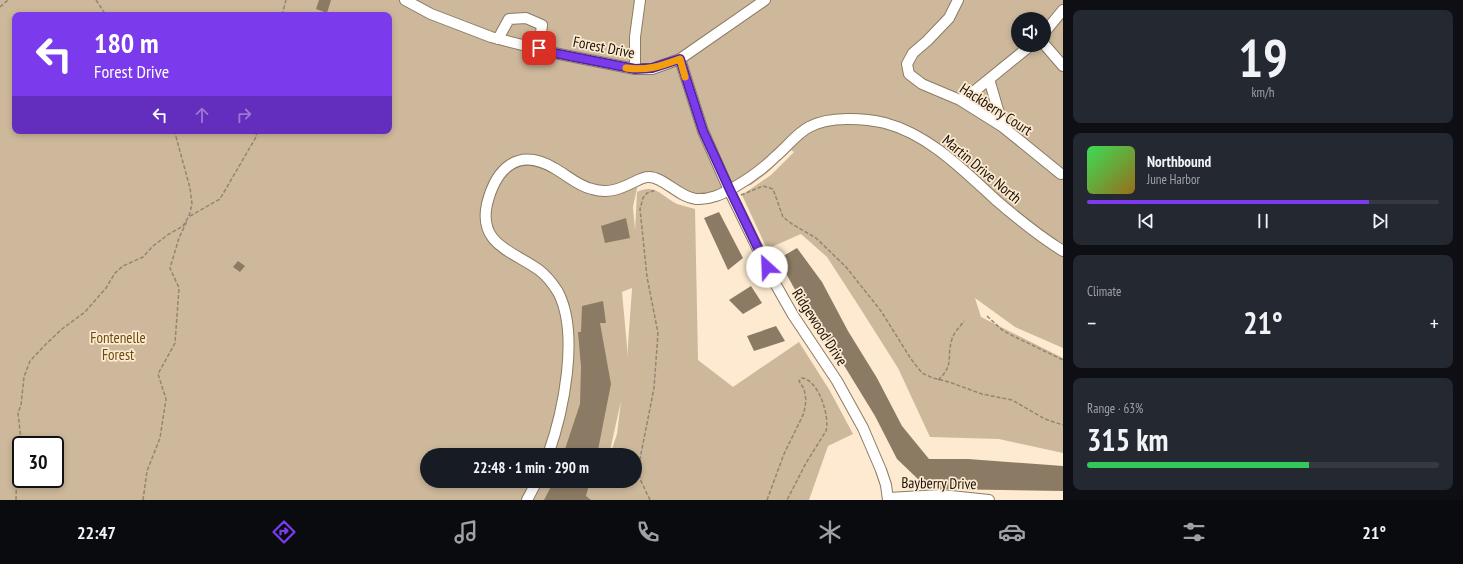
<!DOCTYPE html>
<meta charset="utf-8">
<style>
:root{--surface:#171b24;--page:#242831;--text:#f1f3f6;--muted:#9ea1a6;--line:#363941;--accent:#7c3aed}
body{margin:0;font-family:"PT Sans Narrow",sans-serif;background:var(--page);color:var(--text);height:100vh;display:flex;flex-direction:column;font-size:15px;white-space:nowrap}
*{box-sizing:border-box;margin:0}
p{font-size:13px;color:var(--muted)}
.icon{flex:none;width:22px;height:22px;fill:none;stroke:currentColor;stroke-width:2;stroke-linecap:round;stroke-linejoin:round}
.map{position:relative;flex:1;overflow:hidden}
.panel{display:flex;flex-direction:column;gap:10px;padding:10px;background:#0d0f14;width:400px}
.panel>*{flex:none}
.hud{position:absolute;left:12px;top:12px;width:380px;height:122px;border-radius:8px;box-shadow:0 2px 6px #0003;background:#7c3aed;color:#fff;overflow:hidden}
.tools{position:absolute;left:1011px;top:12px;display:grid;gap:8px}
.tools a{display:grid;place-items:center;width:40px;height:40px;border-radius:50%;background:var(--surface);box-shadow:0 2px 6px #0003;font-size:20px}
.speed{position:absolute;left:12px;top:436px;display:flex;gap:8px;font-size:20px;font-weight:700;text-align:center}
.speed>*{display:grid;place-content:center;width:52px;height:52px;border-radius:50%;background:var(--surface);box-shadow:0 2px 6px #0003;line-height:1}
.speed .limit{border:2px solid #111;border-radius:6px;background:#fff;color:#111}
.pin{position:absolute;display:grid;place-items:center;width:34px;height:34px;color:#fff;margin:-17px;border-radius:8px;box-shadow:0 2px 6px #0006}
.me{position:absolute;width:44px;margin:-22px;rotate:335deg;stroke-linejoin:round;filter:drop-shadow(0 0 3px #0008)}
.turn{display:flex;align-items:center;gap:14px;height:84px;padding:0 16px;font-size:18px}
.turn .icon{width:52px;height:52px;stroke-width:2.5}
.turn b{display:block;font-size:28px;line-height:34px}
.lanes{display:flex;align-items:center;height:38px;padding:0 16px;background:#0003;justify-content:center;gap:20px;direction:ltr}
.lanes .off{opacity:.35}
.big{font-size:30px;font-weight:600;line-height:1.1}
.panel .tile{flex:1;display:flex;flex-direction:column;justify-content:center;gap:6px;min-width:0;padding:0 14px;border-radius:8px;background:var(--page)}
.panel .dial{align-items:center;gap:0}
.dial b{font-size:52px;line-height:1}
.song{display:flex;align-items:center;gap:12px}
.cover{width:48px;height:48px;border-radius:6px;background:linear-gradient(135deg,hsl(130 70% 55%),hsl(40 70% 35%))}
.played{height:4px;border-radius:2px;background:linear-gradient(90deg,var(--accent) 80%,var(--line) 80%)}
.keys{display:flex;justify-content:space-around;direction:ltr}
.heat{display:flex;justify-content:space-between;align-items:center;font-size:22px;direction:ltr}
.charge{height:6px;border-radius:3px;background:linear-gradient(90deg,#34c759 63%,var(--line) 0)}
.trip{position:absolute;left:420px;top:448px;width:222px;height:40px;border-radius:20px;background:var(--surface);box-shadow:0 2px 6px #0003;font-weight:600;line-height:40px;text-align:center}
.dock{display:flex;height:64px;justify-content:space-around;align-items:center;background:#090b0e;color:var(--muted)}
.dock .icon{width:28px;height:28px}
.dock .active{color:var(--accent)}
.dock b{font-size:18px;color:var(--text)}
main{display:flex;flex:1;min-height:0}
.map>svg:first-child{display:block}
</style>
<main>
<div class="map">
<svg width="1063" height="500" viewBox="0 0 1063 500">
<rect width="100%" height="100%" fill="#fdead1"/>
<path fill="#cdb89b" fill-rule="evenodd" d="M0 0H1063V348L1015 327 975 298 981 317 1063 358V453L999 439 930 437 898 368 860 308 827 257 801 234 767 249 742 195 771 175 794 152 791 150 767 173 751 185 742 187 716 200 669 191 654 182 647 181 638 184 633 207 635 230 637 192C656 183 662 197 677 204 683 206 689 207 695 209L698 360 733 387 799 342 830 391 853 434 828 446 809 500H0ZM15 15H389V131H15ZM1018 19H1044V45H1018ZM632 288V289L627 358V346L622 292ZM621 401 617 434 610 455H635V481H427V455H609ZM21 445H55V479H21Z"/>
<path fill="#8c7b64" d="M319 0H331L327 13 316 9Z
M719 212 743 258 728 270 704 218Z
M626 218 630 238 605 243 601 226Z
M797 248 822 282 848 331 877 378 902 426 929 459H968L1063 466V491L940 489 920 481 897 459 875 416 845 367 809 315 778 259Z
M238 261 245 266 240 272 233 267Z
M751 286 762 303 743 314 729 300Z
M603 301 606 323H600L611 384 597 455H563L580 404 581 367 578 332H581L582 306Z
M776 326 785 341 754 351 747 336Z
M554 481H590L586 496 591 500H544Z"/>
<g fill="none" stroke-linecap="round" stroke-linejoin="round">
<g stroke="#8b7b63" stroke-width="12">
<path id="minor" d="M405 0 431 14 491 37 554 53 635 69H652L680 59 765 0
M958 0 949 18 927 41 913 53 907 64 909 74 922 84 960 100 1003 127 1061 174
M1044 33 1063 10
M498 39 509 19 526 18 542 25 539 48
M1044 44 1063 66
M680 59 703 131 729 190 772 278 793 315 837 381 863 428 881 470 886 485 888 500
M635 69V37L640 0
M989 79 1003 127
M960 100 977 89 1031 45
M548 455C563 413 580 334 558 292 553 284 547 276 539 270 513 251 478 245 487 204 496 168 518 147 554 168 567 175 578 186 592 189 608 194 620 189 634 182 638 180 644 177 648 177 663 176 678 197 696 199 710 200 722 194 733 188 749 179 763 169 776 156 787 147 796 134 809 127 829 116 864 118 885 123 930 135 964 171 997 201 1018 219 1039 236 1063 251
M888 498 941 495 989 500
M527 500 537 481"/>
</g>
<path stroke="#928573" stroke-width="1.5" stroke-dasharray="4 2" stroke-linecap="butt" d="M96 0 106 15
M0 7 8 0
M282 15 286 0
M741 195 763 186 773 189 783 217 792 224 816 238 846 267 881 311 911 359 922 373 933 378 949 382 982 394 1012 400 1045 419 1063 425
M190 216 220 199 256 137 257 131
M987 316 1001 329 1009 334 1063 360
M938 380C955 365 946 357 952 339 954 332 960 327 964 321
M16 500 17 455 21 440 18 413 21 405 24 377 30 361 45 345 62 329 85 312 106 288 115 273 123 266 143 257 153 246 169 234 183 226 189 216 192 204 190 188 175 133 173 131
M143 500 147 471 160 438 166 399 158 374 175 343 179 288 170 268 179 238 187 221
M650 500 640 479 639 464 654 388 658 333 647 277 640 209 643 198 647 193 656 190
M767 500 784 454 804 413 806 400 804 389 799 381 802 378C819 380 830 417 826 431L806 463 787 500"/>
<use href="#minor" stroke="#fff" stroke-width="10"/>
</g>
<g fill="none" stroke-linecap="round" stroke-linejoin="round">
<g stroke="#51269a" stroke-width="10">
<path id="route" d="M539 48 554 53 635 69 652 68 680 59 703 131 730 190 767 267"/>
</g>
<use href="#route" stroke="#7c3aed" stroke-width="7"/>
<path stroke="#f59e0b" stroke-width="7" d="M626 68C647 71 661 66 680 59L685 77"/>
</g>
<g text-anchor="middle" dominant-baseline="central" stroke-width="3.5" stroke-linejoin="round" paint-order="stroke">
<g font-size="15" fill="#161007" stroke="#fdead1">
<text transform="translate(604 47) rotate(11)">Forest Drive</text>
<text transform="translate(996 109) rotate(33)">Hackberry Court</text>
<text transform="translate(982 169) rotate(40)">Martin Drive North</text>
<text transform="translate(820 327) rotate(57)">Ridgewood Drive</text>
<text transform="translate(939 483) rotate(1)">Bayberry Drive</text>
</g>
<g font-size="15" fill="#6c4a10" stroke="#fdead1">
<text x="118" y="337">Fontenelle<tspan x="118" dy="17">Forest</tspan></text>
</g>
</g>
</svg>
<div class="tools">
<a><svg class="icon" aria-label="sound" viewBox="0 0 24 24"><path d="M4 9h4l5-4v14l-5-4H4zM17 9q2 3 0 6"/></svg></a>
</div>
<div class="speed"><div class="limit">30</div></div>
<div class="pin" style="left:539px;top:48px;background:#d93025"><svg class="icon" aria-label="arrive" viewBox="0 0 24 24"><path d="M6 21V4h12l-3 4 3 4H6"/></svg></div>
<svg class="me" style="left:767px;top:267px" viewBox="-20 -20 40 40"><circle r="19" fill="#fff"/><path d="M0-13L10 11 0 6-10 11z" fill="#7c3aed"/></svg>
<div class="trip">22:48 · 1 min · 290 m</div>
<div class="hud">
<div class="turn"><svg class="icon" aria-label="left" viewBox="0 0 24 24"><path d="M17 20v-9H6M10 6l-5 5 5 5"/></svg><div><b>180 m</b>Forest Drive</div></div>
<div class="lanes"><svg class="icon" aria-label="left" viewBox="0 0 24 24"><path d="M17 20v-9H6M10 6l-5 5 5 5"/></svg><svg class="icon off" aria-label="ahead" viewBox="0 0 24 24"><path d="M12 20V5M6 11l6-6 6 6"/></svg><svg class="icon off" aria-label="right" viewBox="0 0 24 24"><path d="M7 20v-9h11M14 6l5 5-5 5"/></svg></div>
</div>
</div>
<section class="panel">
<div class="tile dial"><b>19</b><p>km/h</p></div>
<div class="tile">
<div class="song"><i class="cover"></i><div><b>Northbound</b><p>June Harbor</p></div></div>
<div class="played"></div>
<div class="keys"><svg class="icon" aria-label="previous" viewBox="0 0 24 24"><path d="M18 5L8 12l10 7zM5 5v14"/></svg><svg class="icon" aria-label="pause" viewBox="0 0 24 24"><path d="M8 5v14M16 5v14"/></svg><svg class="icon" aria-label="next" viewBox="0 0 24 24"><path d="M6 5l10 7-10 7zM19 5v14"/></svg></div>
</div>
<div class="tile"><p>Climate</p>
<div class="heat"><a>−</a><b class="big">21°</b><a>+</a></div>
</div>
<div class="tile"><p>Range · 63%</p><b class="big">315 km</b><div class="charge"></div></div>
</section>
</main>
<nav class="dock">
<b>22:47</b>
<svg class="icon active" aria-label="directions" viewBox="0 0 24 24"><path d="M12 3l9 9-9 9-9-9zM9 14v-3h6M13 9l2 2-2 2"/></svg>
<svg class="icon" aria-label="music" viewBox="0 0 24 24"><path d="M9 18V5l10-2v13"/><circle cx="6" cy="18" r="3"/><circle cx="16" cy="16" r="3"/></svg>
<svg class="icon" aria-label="phone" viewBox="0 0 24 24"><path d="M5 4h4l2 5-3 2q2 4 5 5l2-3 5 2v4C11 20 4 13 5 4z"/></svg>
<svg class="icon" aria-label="climate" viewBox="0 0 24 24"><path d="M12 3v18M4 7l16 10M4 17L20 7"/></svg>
<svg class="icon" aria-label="car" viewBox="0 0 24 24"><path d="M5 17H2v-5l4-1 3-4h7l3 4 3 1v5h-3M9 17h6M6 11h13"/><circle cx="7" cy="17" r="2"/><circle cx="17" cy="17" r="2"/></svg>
<svg class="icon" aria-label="filters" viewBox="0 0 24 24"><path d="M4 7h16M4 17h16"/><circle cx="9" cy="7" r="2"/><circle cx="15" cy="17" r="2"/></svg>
<b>21°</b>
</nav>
